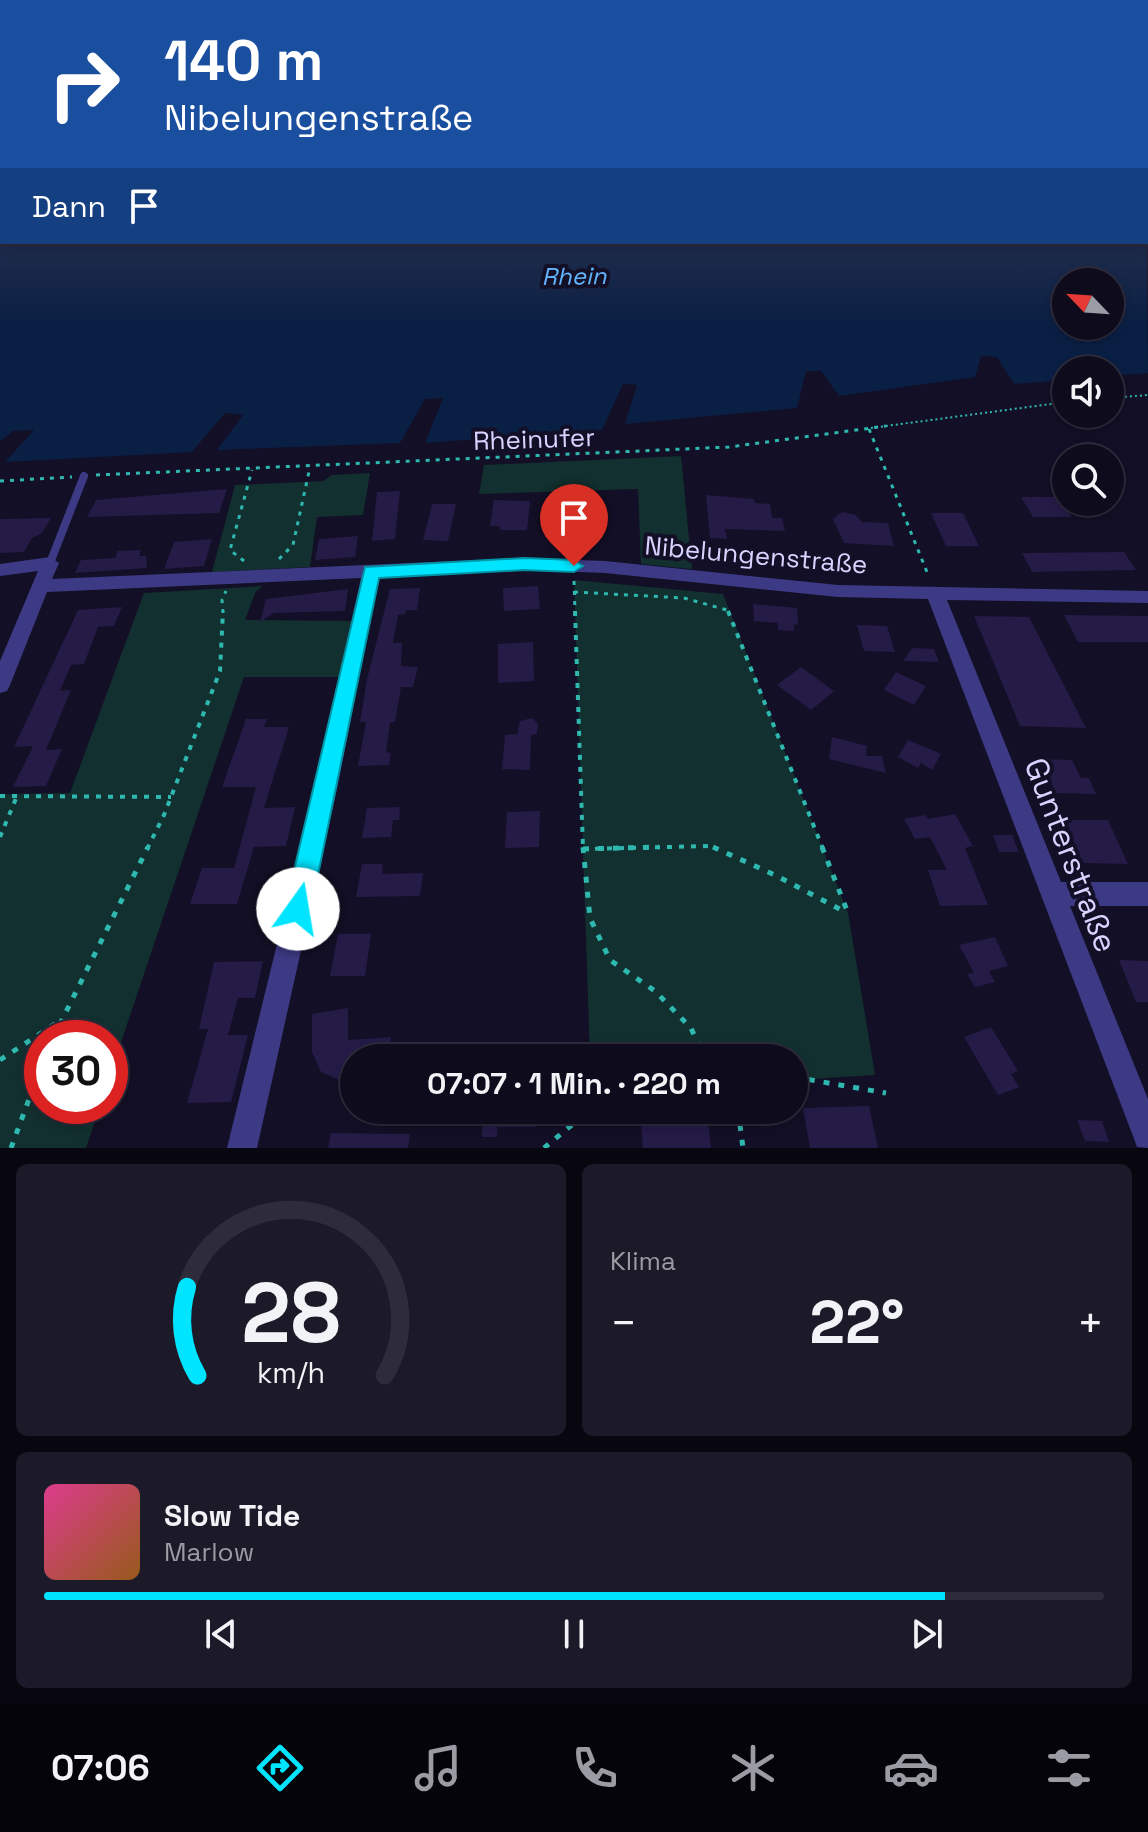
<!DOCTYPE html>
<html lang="de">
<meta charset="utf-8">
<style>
:root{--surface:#0e0b1c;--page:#1c1929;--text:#f1f3f6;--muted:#9b9ba3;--line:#2e2b3b;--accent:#00e5ff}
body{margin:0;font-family:"Space Grotesk",sans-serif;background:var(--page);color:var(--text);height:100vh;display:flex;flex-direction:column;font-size:30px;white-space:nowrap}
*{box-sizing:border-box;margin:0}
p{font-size:26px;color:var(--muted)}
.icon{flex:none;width:44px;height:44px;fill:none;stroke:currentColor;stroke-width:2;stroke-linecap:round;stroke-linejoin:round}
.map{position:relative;height:1148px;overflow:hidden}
.sheet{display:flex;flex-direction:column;gap:16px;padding:16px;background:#08060f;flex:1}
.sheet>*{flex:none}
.hud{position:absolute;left:0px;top:0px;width:1148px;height:244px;box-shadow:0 4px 12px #0003,0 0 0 2px var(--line);background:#1a4fa0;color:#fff;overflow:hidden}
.needle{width:52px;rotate:295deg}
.fabs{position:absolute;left:1052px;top:268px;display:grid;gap:16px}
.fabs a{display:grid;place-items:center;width:72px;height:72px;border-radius:50%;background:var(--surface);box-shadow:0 4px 12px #0003,0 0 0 2px var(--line);font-size:40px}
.speed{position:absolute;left:24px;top:1020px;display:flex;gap:16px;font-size:40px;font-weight:700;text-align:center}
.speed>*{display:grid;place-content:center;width:104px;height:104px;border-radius:50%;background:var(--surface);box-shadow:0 4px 12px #0003,0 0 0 2px var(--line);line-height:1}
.speed .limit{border:12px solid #d22;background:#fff;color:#111}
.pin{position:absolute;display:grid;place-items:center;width:68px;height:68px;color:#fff;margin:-82px -34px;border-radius:50% 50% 50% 0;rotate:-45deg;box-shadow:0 0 8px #0007}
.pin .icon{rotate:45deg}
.me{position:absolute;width:88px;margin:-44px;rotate:13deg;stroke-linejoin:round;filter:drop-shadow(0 0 6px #0008)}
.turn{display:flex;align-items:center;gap:28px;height:168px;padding:0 32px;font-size:36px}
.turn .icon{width:104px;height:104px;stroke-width:2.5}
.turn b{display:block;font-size:56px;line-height:68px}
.then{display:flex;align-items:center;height:76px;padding:0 32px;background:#0003;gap:16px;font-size:30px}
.big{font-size:60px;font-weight:800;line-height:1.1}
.sheet .tile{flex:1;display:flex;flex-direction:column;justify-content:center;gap:12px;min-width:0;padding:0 28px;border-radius:12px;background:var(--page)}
.sheet .dial{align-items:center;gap:0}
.dial svg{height:208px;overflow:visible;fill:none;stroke:var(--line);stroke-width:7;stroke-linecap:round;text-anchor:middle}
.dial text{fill:var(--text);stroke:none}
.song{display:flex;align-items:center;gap:24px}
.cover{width:96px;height:96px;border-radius:12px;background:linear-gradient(135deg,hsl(330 70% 55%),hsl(30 70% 35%))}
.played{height:8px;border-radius:4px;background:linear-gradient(90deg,var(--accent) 85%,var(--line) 85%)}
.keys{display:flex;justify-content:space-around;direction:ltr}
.heat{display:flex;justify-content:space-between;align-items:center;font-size:44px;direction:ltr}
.sheet .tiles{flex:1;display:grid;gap:16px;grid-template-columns:1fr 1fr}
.tile:last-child{grid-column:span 2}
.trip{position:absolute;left:340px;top:1044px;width:468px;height:80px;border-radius:40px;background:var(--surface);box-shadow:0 4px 12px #0003,0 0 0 2px var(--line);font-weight:800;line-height:80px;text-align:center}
.tabs{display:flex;height:128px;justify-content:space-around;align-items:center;background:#06040b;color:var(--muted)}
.tabs .icon{width:56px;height:56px}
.tabs .current{color:var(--accent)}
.tabs b{font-size:36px;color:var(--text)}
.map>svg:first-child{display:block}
</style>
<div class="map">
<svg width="1148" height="1148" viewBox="0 0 1148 1148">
<rect width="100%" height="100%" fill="#130f26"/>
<path fill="#12302f" d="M681 456 692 569 641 564 638 489 479 494 484 465Z
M370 473 363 515 317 517 310 567 212 572 235 485 323 481 332 475Z
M574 580 723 594 848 913 875 1075 794 1080V1058H590Z
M263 586 256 591 245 620 353 621 340 677H244L110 1075V1038H42V1106H100L86 1148H0V794L70 793 144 593Z"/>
<path fill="#0a1f44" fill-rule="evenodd" d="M1146 166 1148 373 1110 376V370H1066V380L1014 384 997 357 981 356 975 377 839 396 821 371H806L797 408 625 424 637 385 623 384 602 430 425 443 443 398 425 399 400 443 217 450 243 415 225 413 192 452 5 462 34 430 13 431 0 441V170L2 242H1146ZM1066 282H1110V326H1066Z"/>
<path fill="#241b47" d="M227 489 219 513 87 517 96 500Z
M400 491 395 539 372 541 377 492Z
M706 495 754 499 755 503 770 504 772 518H782L785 531 725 529 727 539 710 538Z
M1021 497H1059L1072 517H1033Z
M494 500 530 501 527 530H501L499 526H490Z
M432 504H456L448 541 423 540Z
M842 512 856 515 862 522 888 523 894 546 844 543 833 519Z
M931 513H963L979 546H946Z
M51 518 42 533 32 538 24 552 0 553V519Z
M358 536 355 557 315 560 319 539Z
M212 539 204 566 164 569 174 542Z
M141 550 139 556H146L147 568 75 573 81 560 115 558 118 551Z
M1124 552 1136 570 1032 572 1022 553Z
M538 586 540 609 504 611 503 588Z
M420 588 417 610H406L405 614 398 615 393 643H402L401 666 418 667 413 687H401L395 722H390L386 752 391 753 389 765 358 766 366 722H360L367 679 390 589Z
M348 589 345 611 274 613 260 622 266 599Z
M753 604 797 608 798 625 794 624V631L778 630V623L754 621Z
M122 607 114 626 98 627 84 664 71 665 60 691 71 690 46 750 62 749 46 786 13 787 33 746 14 747 78 610Z
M1064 615 1148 616V642H1078Z
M974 616 1029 617 1086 728 1020 726Z
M857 625 887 626 895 652 864 651Z
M533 642 534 681 498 683V644Z
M912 648 934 649 939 662 903 661Z
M801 667 834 691 811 710 777 685Z
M896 672 926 686 914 705 884 690Z
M532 718 538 724 537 734 531 735 530 770 502 769 505 735 517 734 520 721Z
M246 719H267L264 727H289L264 808 295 807 286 846 254 847 237 904H190L202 868H234L256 787H222Z
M832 737 867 746 866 756H882L886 773 829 759Z
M908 740 941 754 932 770 921 763 918 768 898 757Z
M1039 759 1072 760 1081 778H1089L1096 794 1056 793Z
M400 807 399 820H393L391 837 362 838 367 808Z
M540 811 539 847 505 848 507 812Z
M955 814 973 846 965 848 988 905 940 906 928 870H947L930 837 915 839 904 819 925 815 928 819Z
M1066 820H1108L1128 864 1082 863Z
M993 835H1012L1019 852H999Z
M362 864H383L382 874 423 873 420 896 356 897Z
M338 934H371L365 976H330Z
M995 937 1008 966 989 971 995 982 975 987 967 974 974 973 959 945Z
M1119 960 1148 961V1002H1136Z
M263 961 255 998H238L228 1035H248L231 1102 187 1103 208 1029H199L214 962Z
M348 1008V1040L391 1037 388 1058H354V1082L341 1081 321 1072 312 1052V1014Z
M991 1027 1018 1071 1011 1074 1019 1087 998 1095 964 1037Z
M869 1106 878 1148H810L803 1108Z
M483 1110H536V1127H497V1137H482Z
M640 1110H707L711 1148H643Z
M1077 1120 1102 1121 1109 1142 1085 1141Z
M331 1133 410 1134 408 1148H328Z"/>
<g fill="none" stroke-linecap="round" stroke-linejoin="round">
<path stroke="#2fb8b0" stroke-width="2" stroke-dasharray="2 3" stroke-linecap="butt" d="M1110 398 1148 395
M871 428 1066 402"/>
<path stroke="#2fb8b0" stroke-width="3" stroke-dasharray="4 6" stroke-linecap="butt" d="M869 429 929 577
M96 475 729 447 886 426
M0 481 72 477
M279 559 293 545 310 467
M244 561 230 550 252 470
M574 581 575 613
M574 592 684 598 727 610 728 613
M223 613 222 600 226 591"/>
<path stroke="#2fb8b0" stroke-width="4" stroke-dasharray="5 7" stroke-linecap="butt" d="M575 611 583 849
M728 611 823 849
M0 796 171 797
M0 837 17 796
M147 849 164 815 220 671 223 611
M583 849 710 846 717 849"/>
<path stroke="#2fb8b0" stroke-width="5" stroke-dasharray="6 9" stroke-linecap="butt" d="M583 847 590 918 610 960 655 991 691 1028 704 1058
M713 847 775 875 847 913
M822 847 848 913
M583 849 659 847
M53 1038 148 847
M0 1060 58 1022
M794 1077 886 1093
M738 1110 743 1148
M11 1148 42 1064
M544 1148 590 1110"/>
<path stroke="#3d3a85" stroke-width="8" d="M50 563 84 476"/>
<path fill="#3d3a85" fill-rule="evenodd" d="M50 557 59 563 52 579 524 558 605 561 838 585 1148 591V603L947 600 1061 882H1148V906H1070L1148 1099V1148L1137 1147 1133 1136 928 599 838 597 605 573 524 570 379 577 337 789 257 1148H227L315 789 361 578 47 592 10 685 7 691 0 693V661L38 571 0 576V564Z"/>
</g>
<linearGradient id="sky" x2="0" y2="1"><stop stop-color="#0a0815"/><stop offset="0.51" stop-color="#333752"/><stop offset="1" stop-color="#333752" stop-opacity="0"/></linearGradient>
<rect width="1148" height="327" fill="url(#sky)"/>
<path fill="#00e5ff" stroke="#0095a6" stroke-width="2" d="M524 558 574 560 583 566 574 572 524 570 379 578 311 909 307 917 298 921 289 917 285 909 365 567Z"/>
<g text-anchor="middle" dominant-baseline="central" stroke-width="8" stroke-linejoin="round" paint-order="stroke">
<g font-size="24" font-style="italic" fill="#62b6ff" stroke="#130f26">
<text transform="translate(574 276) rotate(-1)">Rhein</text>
</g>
<g font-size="26" fill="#d9d4ff" stroke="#130f26">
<text transform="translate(534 439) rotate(-2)">Rheinufer</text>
<text transform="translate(756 555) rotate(5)">Nibelungenstraße</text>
</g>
<g font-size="32" fill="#d9d4ff" stroke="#130f26">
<text transform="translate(1071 855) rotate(69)">Gunterstraße</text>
</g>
</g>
</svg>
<div class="fabs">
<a><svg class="needle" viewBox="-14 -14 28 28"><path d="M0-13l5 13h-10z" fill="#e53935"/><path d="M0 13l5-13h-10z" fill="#9b9ba3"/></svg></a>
<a><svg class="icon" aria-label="sound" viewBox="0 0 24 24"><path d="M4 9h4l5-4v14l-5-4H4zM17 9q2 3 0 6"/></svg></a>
<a><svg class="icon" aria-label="search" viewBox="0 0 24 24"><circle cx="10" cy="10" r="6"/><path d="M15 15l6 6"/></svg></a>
</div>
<div class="speed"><div class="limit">30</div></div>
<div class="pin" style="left:574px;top:566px;background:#d93025"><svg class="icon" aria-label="arrive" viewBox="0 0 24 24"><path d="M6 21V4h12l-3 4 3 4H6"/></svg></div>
<svg class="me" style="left:298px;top:909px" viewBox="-20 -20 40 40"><circle r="19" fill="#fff"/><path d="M0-13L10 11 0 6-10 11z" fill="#00e5ff"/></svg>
<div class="trip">07:07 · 1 Min. · 220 m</div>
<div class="hud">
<div class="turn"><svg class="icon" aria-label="right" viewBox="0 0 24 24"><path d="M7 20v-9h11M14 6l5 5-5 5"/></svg><div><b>140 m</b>Nibelungenstraße</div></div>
<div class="then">Dann<svg class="icon" aria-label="arrive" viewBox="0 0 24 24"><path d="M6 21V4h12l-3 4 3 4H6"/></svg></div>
</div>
</div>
<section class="sheet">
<div class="tiles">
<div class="tile dial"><svg viewBox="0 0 100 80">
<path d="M14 69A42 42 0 1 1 86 69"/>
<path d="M14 69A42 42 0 0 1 10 35" stroke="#00e5ff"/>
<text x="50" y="56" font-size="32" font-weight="700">28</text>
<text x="50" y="72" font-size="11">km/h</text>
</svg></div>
<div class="tile"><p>Klima</p>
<div class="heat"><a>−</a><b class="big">22°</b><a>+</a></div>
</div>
<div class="tile">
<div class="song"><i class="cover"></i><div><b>Slow Tide</b><p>Marlow</p></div></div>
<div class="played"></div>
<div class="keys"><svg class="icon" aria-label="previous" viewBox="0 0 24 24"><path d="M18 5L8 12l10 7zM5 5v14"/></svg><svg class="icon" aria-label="pause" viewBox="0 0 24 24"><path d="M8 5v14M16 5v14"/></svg><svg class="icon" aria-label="next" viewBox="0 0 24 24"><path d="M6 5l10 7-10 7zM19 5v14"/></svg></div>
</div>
</div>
</section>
<nav class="tabs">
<b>07:06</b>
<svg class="icon current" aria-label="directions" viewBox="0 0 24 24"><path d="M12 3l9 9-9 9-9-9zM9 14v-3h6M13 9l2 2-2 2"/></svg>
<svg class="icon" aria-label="music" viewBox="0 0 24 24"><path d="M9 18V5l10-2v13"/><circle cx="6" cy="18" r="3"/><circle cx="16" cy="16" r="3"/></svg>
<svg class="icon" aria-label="phone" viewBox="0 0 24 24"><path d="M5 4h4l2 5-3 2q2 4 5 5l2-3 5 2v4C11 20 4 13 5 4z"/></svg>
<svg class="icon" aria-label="climate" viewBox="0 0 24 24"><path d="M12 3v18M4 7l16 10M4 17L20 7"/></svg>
<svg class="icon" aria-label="car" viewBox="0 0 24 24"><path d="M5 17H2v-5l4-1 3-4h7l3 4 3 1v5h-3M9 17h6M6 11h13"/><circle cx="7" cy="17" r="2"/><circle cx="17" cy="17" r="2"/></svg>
<svg class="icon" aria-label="filters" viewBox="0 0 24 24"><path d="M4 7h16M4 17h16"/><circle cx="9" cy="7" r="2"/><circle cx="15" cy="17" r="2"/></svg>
</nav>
